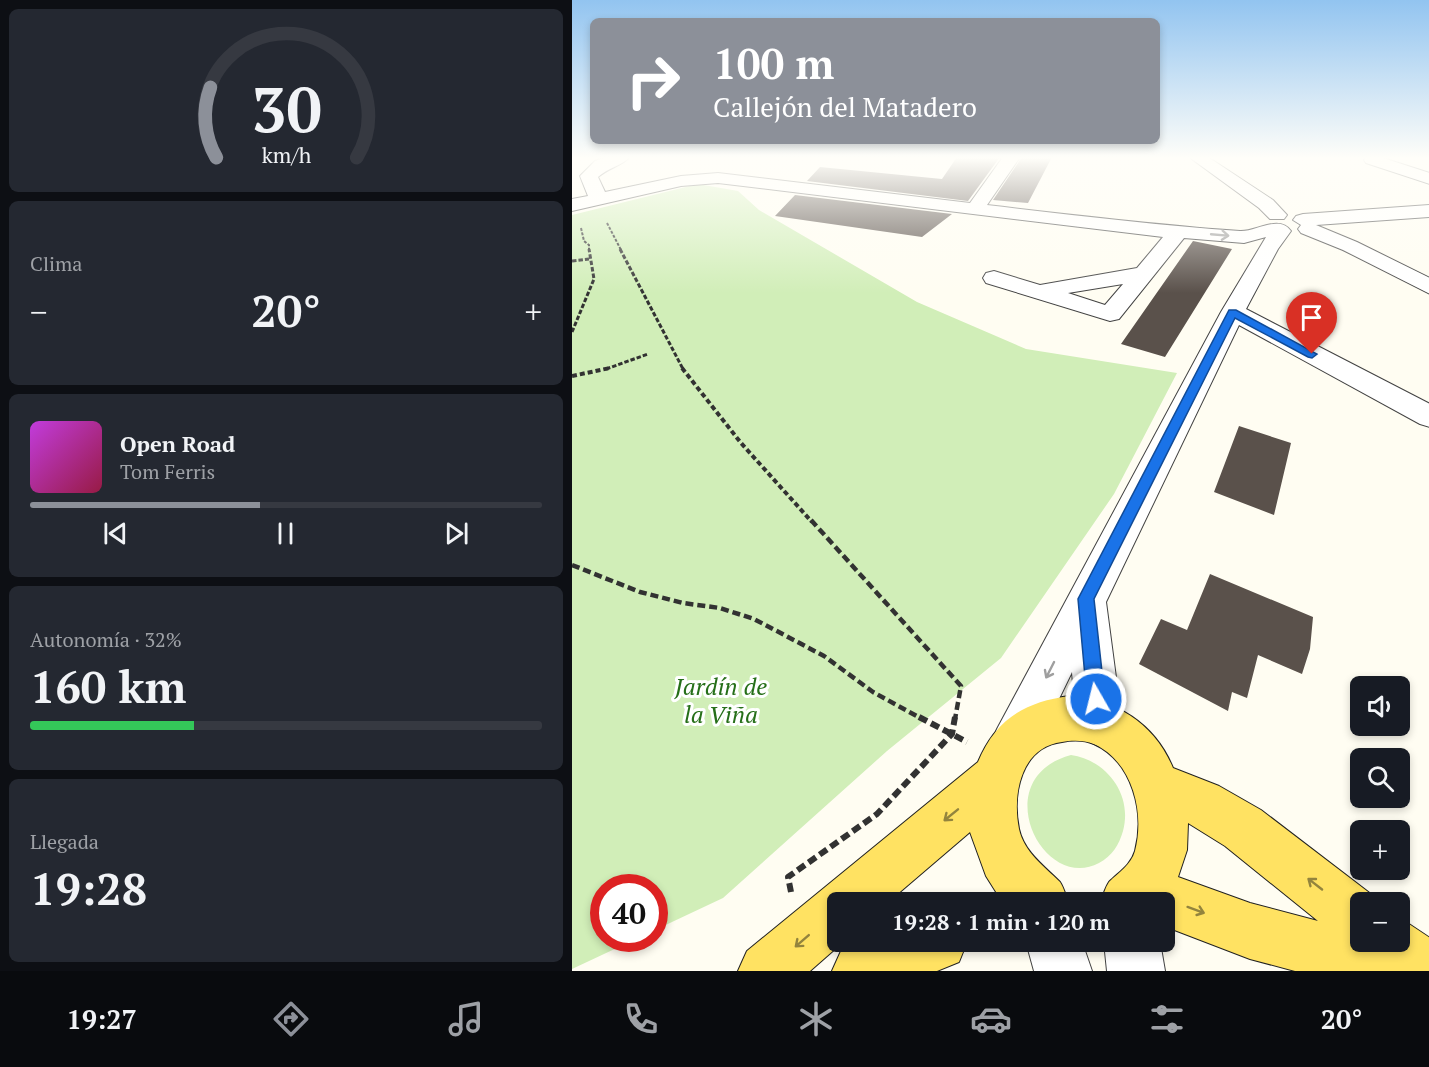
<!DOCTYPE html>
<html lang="es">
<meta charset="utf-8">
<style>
:root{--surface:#171b24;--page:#242831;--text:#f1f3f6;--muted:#9ea1a6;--line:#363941;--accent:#8c9099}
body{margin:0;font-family:"PT Serif",serif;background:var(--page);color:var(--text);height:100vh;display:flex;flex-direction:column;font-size:22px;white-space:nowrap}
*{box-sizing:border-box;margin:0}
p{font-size:20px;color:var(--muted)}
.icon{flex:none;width:33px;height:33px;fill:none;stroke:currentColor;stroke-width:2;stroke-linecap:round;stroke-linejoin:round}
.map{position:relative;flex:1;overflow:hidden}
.panel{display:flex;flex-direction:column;gap:9px;padding:9px;background:#0d0f14;width:572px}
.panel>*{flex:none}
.guide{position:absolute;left:18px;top:18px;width:570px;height:126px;border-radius:9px;box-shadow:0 3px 9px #0003;background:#8c9099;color:#fff;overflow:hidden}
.fabs{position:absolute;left:778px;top:676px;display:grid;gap:12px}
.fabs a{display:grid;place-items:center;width:60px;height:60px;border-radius:9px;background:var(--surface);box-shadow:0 3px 9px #0003;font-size:30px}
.speed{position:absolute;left:18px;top:874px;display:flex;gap:12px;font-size:30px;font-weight:700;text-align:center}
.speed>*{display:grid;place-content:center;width:78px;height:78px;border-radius:50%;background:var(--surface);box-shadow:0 3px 9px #0003;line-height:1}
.speed .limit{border:9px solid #d22;background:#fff;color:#111}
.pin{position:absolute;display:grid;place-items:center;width:51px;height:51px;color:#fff;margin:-62px -26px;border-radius:50% 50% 50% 0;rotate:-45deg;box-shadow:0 0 6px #0007}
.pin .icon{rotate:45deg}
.me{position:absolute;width:66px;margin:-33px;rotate:352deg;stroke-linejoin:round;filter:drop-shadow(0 0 4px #0008)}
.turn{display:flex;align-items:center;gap:21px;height:126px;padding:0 24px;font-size:27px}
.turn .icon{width:78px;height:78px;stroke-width:2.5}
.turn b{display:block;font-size:42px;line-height:51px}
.big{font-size:45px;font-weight:700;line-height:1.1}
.panel .card{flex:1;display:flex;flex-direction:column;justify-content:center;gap:9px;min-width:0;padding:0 21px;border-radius:9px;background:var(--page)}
.panel .dial{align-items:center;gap:0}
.dial svg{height:156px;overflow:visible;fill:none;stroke:var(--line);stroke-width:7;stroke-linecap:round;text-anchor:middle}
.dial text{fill:var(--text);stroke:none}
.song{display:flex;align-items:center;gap:18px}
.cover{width:72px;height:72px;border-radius:9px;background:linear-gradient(135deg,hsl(290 70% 55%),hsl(340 70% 35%))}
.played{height:6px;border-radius:3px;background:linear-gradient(90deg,var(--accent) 45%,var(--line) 45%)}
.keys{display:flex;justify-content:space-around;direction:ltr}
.heat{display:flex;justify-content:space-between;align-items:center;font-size:33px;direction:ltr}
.charge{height:9px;border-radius:4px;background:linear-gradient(90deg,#34c759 32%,var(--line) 0)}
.trip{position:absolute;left:255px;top:892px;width:348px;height:60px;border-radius:9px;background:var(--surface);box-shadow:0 3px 9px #0003;font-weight:700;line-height:60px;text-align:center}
.tabs{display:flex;height:96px;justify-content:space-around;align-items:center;background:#090b0e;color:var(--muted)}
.tabs .icon{width:42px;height:42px}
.tabs .selected{color:var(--accent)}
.tabs b{font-size:27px;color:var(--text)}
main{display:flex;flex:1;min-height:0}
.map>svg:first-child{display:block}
</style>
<main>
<section class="panel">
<div class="card dial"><svg viewBox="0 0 100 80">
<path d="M14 69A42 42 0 1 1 86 69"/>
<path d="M14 69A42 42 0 0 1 11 33" stroke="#8c9099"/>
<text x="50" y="56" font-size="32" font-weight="700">30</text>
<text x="50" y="72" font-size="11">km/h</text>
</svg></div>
<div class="card"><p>Clima</p>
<div class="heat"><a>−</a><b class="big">20°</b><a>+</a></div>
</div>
<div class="card">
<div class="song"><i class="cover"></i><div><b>Open Road</b><p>Tom Ferris</p></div></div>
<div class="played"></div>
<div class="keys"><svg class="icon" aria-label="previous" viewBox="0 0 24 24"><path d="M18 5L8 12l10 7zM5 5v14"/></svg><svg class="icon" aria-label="pause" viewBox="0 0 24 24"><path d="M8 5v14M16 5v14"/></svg><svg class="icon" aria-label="next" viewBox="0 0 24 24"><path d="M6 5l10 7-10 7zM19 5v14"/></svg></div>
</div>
<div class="card"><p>Autonomía · 32%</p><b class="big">160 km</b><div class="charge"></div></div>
<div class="card"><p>Llegada</p><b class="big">19:28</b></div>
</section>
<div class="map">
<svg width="858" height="971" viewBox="0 0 858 971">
<rect width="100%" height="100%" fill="#fffdf2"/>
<path fill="#d1eeb8" d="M126 184 166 191 187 210 345 302 454 349 605 373 542 494 429 658 315 751 151 898 83 930 82 888H32V939H64L0 969V215Z
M499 755C534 760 561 794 551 831 547 845 540 856 527 863 470 893 414 778 499 755Z"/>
<path fill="#5a514b" d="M385 157H428L396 201 235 181 248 167 370 179Z
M450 157H480L456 203 421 200Z
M223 195 380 214 350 237 203 216Z
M621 241 660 249 593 357 549 344Z
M667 426 719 443 702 515 642 492Z
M638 574 741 617 738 649 730 674 686 655 675 698 660 692 656 711 567 664 589 619 615 630Z"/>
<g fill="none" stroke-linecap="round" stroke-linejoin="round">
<g stroke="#434343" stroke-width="2">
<path id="minor" d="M34 157H58C49 166 36 168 26 177L33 192 109 176 146 173 398 203 431 157H448L415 205C499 215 583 225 668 231 684 232 707 214 719 231L706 249 674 309 858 404V427L848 424 667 325 534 602 550 723 543 739 527 746 511 739 504 723 500 672 457 761 441 768 425 761 418 745 425 729 649 312 694 237 672 243 612 238 547 319 538 321 414 283 411 278 414 273 422 271 468 285 565 268 591 237 146 183 109 186 0 211V199L16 196 8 176 23 161ZM551 284 533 305 496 293Z
M617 157H636L701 200 715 215 712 219H698L687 208Z
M794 157H808L858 173V184L794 163 792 160Z
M858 205V217L744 225 785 242 858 278V294L771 250 729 233 726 229 729 225 721 220 724 216 731 214Z
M454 942H510L520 971H462Z
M532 942H588L593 971H535Z"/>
</g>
<g stroke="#212121" stroke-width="2">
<path id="major" d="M497 696C544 699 583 724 601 768L647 786 689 810 808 901 809 903H789V942H828V918L858 938V971H723L678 959 592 926V903H528C531 896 533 888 537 882 547 872 559 865 563 851 573 813 561 762 522 744 512 740 500 740 490 742 449 747 440 794 447 829 452 852 472 866 488 882 492 888 494 897 497 903H431L414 876 398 832 315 903H266V942H271L238 971H166L175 951 406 762C424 719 453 702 497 696ZM616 823 653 846 746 921 678 903 606 877 615 850Z
M289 942H395L387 962 365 971H260L269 951Z"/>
</g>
<path stroke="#323232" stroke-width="2" stroke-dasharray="3 1.5" stroke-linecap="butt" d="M35 223 49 250
M9 228 12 241 17 245V250"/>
<path stroke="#323232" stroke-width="3" stroke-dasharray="4.5 2" stroke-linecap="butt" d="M48 249 111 369
M0 261 17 259
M0 332 22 279 17 249
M34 369 76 354"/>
<path stroke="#323232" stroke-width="4" stroke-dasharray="5 3" stroke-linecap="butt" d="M110 368 169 443 240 522
M0 376 38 368"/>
<path stroke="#323232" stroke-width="4.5" stroke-dasharray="8 4" stroke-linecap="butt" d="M239 520 389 686 383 719
M0 565 68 592 111 603 148 608 182 619 252 656 301 692 350 719"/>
<path stroke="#323232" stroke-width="6" stroke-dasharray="9 4.5" stroke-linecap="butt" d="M347 717 395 742
M219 892 216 877 305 814 380 734 383 717"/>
<use href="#minor" fill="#fff" fill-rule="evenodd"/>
<use href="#major" fill="#ffe262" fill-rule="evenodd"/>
</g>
<defs><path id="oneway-shaft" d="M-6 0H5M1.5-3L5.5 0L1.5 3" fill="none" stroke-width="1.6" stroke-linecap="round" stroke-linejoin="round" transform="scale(1.5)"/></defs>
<g stroke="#9f9f9f">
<use href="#oneway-shaft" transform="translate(648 235) rotate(5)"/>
<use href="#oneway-shaft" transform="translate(478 670) rotate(117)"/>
</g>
<g stroke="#93843d">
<use href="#oneway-shaft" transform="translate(379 815) rotate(141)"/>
<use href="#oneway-shaft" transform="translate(743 884) rotate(-142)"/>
<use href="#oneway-shaft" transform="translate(624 910) rotate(20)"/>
<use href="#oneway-shaft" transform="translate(230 941) rotate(139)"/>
</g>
<linearGradient id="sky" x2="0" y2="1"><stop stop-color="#92c4f0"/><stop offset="0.54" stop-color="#fffef9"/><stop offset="1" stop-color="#fffef9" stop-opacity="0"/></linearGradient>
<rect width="858" height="293" fill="url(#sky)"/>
<path fill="#1a73e8" stroke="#114b97" stroke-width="1.5" d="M657 310H664L745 354 740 358 736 357 663 318 522 599 533 699 530 706 524 708 518 706 515 699 506 599Z"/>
<g text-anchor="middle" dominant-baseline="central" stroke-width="6" stroke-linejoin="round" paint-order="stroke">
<g font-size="24" font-style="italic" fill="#266f19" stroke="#fff">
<text x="149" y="686">Jardín de<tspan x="149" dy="28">la Viña</tspan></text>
</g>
</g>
</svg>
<div class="fabs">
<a><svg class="icon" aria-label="sound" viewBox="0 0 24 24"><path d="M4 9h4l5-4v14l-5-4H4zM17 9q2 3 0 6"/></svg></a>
<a><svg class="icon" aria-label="search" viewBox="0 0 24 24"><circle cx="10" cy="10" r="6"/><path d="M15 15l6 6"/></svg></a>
<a>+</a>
<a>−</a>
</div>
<div class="speed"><div class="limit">40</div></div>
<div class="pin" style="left:740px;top:354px;background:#d93025"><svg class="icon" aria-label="arrive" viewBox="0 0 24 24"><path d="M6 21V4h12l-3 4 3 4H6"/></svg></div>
<svg class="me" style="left:524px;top:699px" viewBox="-20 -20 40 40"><circle r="17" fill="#1a73e8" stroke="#fff" stroke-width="3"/><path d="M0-11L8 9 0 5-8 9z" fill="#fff"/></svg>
<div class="trip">19:28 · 1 min · 120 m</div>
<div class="guide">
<div class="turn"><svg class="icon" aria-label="right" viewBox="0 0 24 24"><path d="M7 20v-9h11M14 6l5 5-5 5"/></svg><div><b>100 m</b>Callejón del Matadero</div></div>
</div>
</div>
</main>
<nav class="tabs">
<b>19:27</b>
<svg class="icon selected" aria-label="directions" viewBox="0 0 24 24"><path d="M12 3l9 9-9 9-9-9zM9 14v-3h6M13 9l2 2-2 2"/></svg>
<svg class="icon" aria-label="music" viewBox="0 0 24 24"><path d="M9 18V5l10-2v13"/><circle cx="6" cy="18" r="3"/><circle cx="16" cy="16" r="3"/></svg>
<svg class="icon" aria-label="phone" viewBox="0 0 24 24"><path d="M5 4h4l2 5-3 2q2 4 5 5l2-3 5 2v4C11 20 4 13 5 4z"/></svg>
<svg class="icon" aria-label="climate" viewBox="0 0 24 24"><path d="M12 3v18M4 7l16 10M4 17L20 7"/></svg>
<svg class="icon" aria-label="car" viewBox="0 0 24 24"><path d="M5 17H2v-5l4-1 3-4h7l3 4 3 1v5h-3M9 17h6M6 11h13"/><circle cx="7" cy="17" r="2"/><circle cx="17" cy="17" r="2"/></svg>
<svg class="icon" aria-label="filters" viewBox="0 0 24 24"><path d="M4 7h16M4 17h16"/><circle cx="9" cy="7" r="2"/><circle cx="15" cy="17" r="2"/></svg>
<b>20°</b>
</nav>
